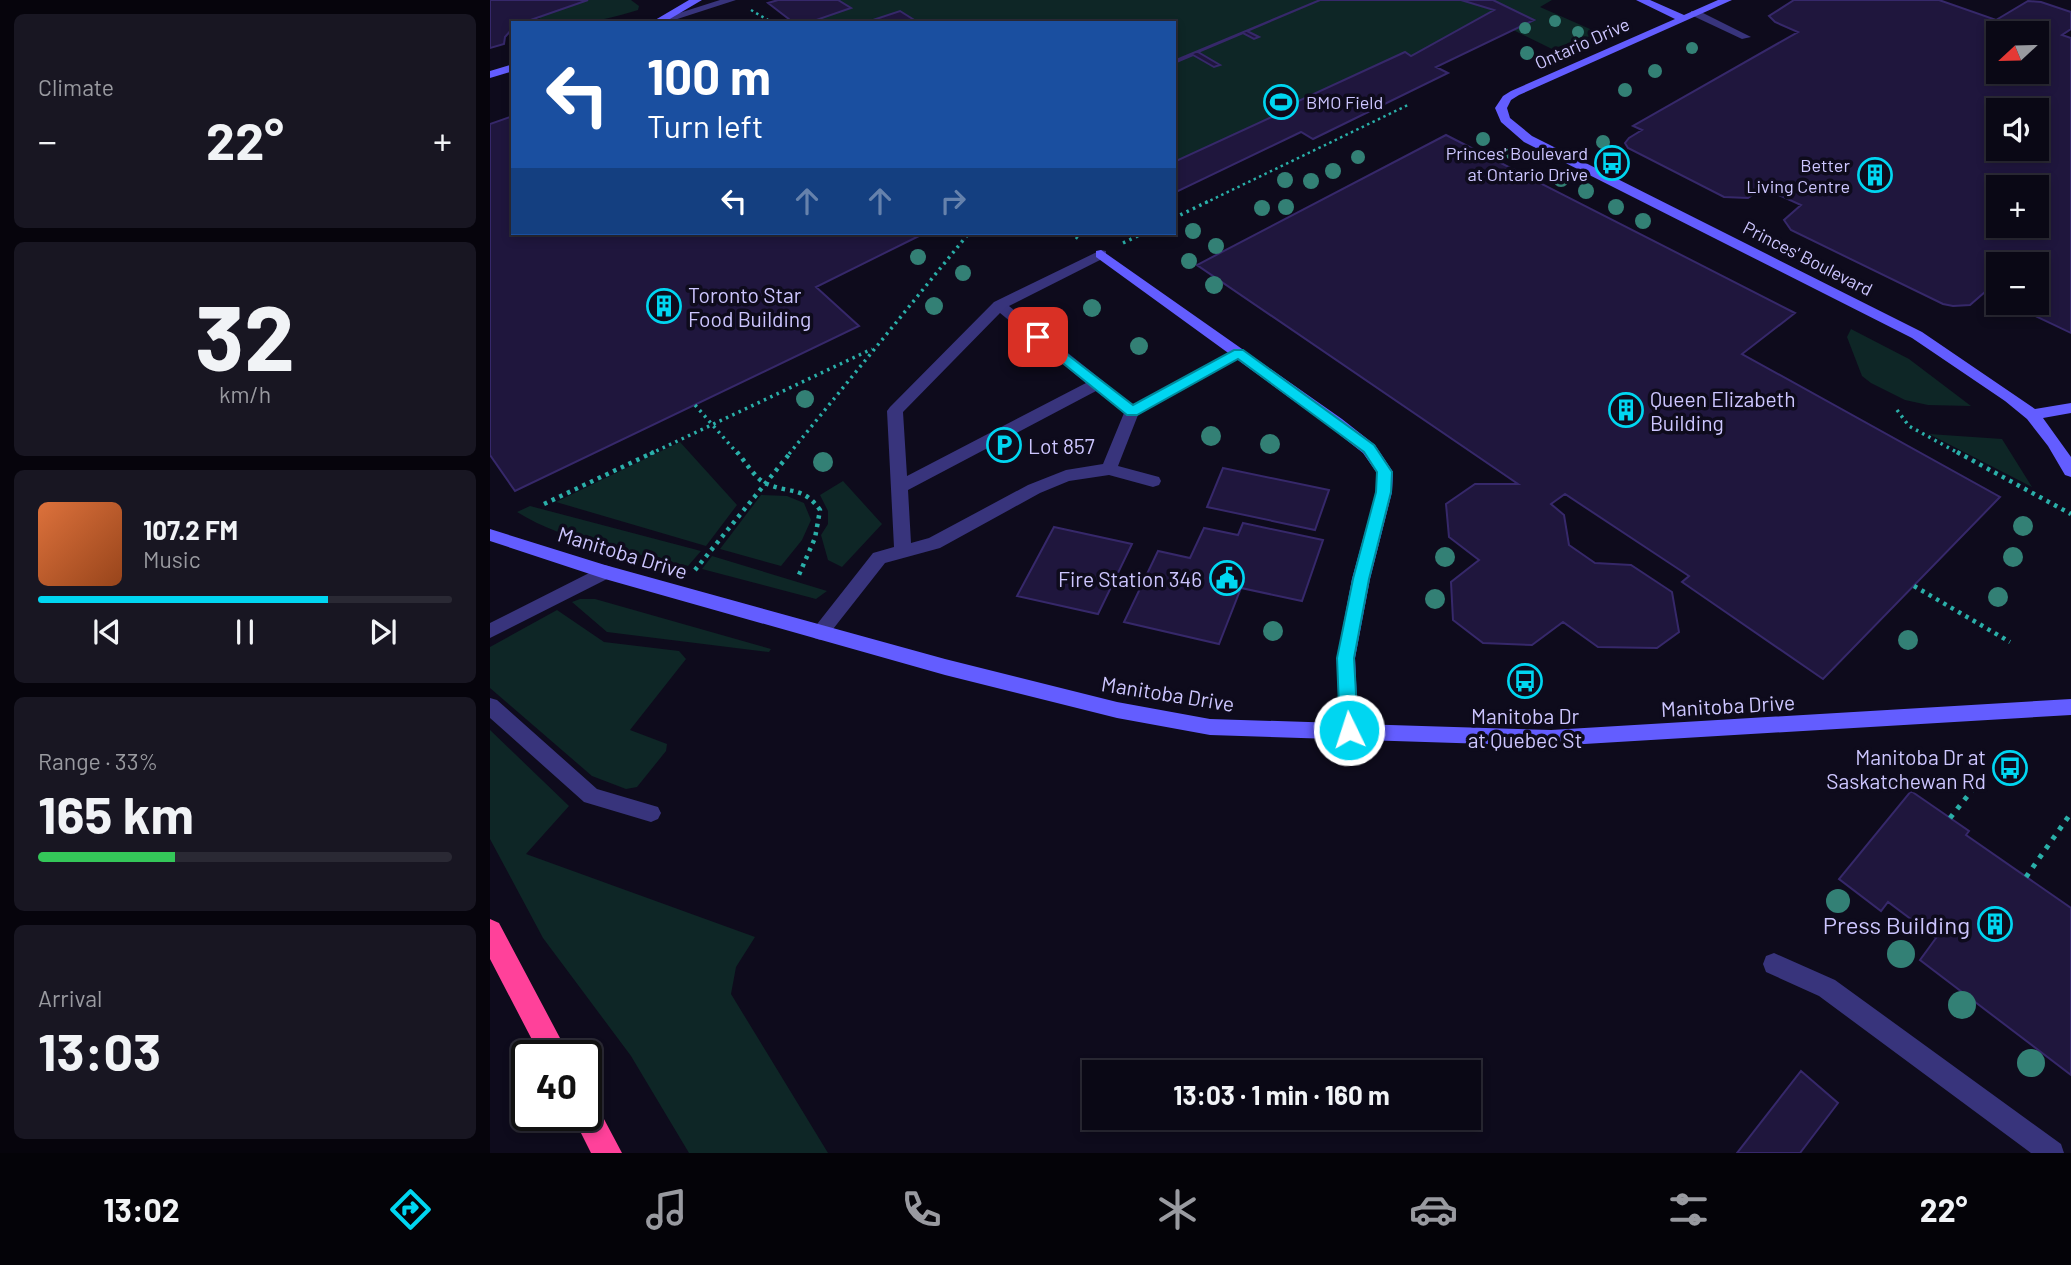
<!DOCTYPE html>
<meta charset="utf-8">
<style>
:root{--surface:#0a0815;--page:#181622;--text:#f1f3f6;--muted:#999aa0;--line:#2a2934;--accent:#00d6f1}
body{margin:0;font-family:Barlow,sans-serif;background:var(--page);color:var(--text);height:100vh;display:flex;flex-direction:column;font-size:26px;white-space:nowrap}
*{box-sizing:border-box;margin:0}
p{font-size:23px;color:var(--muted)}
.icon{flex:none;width:38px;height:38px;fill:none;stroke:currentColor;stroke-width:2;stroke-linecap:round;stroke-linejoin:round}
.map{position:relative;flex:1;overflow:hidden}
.drawer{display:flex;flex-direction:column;gap:14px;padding:14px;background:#06040c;width:490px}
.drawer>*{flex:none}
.hud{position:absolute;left:21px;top:21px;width:665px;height:214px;border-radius:0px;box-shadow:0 4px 10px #0003,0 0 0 2px var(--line);background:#1a4fa0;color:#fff;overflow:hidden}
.needle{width:46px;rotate:248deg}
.fabs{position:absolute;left:1496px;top:21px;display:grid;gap:14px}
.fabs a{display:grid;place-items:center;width:63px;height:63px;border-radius:0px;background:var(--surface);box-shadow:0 4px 10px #0003,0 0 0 2px var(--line);font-size:35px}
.speed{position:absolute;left:21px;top:1040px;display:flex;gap:14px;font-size:35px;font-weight:700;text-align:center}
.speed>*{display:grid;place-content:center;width:91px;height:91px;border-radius:50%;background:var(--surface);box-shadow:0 4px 10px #0003,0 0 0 2px var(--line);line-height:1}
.speed .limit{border:4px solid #111;border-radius:10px;background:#fff;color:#111}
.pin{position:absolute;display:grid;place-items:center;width:60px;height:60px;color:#fff;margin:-30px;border-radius:14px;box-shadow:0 4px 10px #0006}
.me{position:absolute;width:77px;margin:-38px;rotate:356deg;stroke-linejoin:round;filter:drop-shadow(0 0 5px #0008)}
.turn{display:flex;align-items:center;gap:24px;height:147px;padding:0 21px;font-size:32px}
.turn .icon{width:91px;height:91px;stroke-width:2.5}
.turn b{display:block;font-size:49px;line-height:60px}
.lanes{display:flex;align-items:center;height:66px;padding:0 21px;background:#0003;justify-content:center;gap:35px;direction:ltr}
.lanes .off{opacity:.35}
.big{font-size:52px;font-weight:700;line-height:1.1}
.drawer .card{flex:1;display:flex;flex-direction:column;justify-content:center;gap:10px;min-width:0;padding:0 24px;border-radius:10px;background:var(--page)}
.drawer .dial{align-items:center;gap:0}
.dial b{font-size:91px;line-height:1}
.song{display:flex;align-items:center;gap:21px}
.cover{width:84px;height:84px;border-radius:10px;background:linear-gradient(135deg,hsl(20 70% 55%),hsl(20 70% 35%))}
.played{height:7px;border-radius:4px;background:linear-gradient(90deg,var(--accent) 70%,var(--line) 70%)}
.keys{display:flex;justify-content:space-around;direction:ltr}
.heat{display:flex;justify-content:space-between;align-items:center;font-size:38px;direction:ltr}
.charge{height:10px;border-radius:5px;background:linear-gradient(90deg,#34c759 33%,var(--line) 0)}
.trip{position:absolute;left:592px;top:1060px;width:399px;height:70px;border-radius:0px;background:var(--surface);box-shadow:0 4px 10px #0003,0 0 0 2px var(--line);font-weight:700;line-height:70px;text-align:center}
.tab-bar{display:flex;height:112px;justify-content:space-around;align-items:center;background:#040308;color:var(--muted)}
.tab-bar .icon{width:49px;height:49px}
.tab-bar .current{color:var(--accent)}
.tab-bar b{font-size:32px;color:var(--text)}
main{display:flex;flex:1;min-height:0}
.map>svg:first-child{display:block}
</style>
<main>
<section class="drawer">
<div class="card"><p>Climate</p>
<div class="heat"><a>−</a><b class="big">22°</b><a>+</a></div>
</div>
<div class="card dial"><b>32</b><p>km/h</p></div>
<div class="card">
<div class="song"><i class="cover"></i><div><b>107.2 FM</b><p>Music</p></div></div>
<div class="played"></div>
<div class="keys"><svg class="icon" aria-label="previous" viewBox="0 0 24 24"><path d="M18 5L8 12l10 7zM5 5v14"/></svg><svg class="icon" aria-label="pause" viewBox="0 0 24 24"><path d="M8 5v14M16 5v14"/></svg><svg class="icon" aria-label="next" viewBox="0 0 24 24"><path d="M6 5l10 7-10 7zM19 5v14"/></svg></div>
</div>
<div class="card"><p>Range · 33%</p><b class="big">165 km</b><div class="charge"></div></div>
<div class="card"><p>Arrival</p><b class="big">13:03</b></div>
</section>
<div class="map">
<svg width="1581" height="1153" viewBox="0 0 1581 1153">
<rect width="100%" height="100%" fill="#0e0b1c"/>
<path fill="#0e2626" d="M98 0H141L149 6 148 10C115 20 85 27 51 21L48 16Z
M288 0H1062L1050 7 1109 33 1062 49 1023 30 946 67 958 73 823 139 811 132 684 193V23H304L278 3Z
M1361 329 1419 359 1481 406 1438 405 1415 400 1381 383 1372 376 1357 337Z
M1439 434 1512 439 1542 487Z
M190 442 247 505 216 546 66 502Z
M353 481 392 524 352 567 338 560 331 535 338 524V511L330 495Z
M271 495 297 496 314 503 321 520 312 540 291 566 230 549Z
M40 506 211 551 198 566C142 552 77 543 27 512Z
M222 556 337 591 326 599 212 569Z
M90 599H105L281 649 279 652 117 632 82 602Z
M67 610 114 642 189 651 196 659 140 730 177 744 176 751 147 787 136 789 102 776 0 688V647Z
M0 730 79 806 36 854 265 937 246 967 241 994 338 1153H199L141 1056 53 938 0 839Z"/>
<path fill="#1f163d" stroke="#36286a" stroke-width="2" fill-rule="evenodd" d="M0 0H98L32 23H23V28L15 37 14 44 0 48Z
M288 0H348L361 8 326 20 327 23H304L278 3Z
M830 0H971L1004 10 921 56 915 52 780 114 784 116 684 162V63L703 55 724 67 730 65 708 52 753 33 764 39 769 37 757 31Z
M830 0H1003L1044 20 946 67 958 73 823 139 811 132 684 193V61Z
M1304 0H1449L1506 20 1538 1 1551 2 1581 12V29L1572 35 1581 38V333L1518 303H1547V264H1508V298L1495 292 1480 305 1463 306 1453 304 1301 230 1294 220 1311 205 1273 188 1258 198 1234 197 1138 148 1135 143 1139 138 1152 130 1143 126 1308 32 1285 22 1279 16ZM1508 33H1547V72H1508ZM1508 110H1547V149H1508ZM1508 187H1547V226H1508Z
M410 11 429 23H372L377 22Z
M23 116V233H435L326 287 369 326 25 491 0 455V124Z
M956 135 1305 313 1252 354 1510 497 1333 679 1192 582 1199 576 1075 494 1061 504 1074 515 1079 545 1105 563 1141 565 1182 592 1189 632 1167 648 1108 647 1073 622 1042 645 993 643 963 620 961 582 989 560 959 537 956 504 985 484H1028L707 265Z
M733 468 839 490 825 530 717 507Z
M753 523 833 540 812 601 751 588 729 644 634 622 668 551 700 558 714 528 748 535Z
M564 527 642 544 608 614 527 596Z
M1421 791 1479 831 1476 835 1581 908V1075L1430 960 1446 938 1398 902 1391 911 1349 879Z
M1311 1071 1348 1103 1310 1153H1247Z"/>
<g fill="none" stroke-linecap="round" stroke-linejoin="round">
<path stroke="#2aafa9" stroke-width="2.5" stroke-dasharray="2.5 3.5" stroke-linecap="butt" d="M261 10 283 23
M715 203 918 105"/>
<path stroke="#2aafa9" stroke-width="3.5" stroke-dasharray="2.5 4.5" stroke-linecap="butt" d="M684 218 719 201
M580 233 589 239
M633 243 654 233
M205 405 248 454
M1407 410 1419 426 1470 454
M160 454 382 349
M299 454 479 233"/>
<path stroke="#2aafa9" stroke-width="4.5" stroke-dasharray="3.5 5" stroke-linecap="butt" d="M247 452C255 461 266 480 277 484 301 494 313 486 330 510L325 538 308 577
M1467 452 1581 514
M54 504 164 452
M205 570 301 452
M1424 586 1520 642"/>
<path stroke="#2aafa9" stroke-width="5" stroke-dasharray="4.5 7" stroke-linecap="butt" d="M1460 818 1495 774
M1536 877 1581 813"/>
<path fill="#38347c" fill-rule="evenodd" d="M230 0H246L175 23 161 22Z
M1201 11H1209L1261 37 1252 39 1201 15Z
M611 250 616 251V257L519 306 643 405 744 350H754L756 353 648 415 628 466 669 477 671 481 669 485 663 487 619 475 579 481 550 493 450 548 395 563 336 638 330 640 324 638 321 633 324 628 383 553 404 547 397 411 400 407 504 302ZM510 313 596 383 417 476 413 412ZM606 391 634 413 613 464 576 470 538 485 439 538 421 543 418 490Z
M115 565 121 567 124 572 121 577 0 638V623Z
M0 698 7 700 107 789 168 807 171 813 168 819 161 822 94 802 0 718Z
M1284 953 1345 980 1571 1144 1574 1153H1541L1329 996 1276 972 1273 964 1276 956Z"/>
<path fill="#635dff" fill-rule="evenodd" d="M199 0H212L173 23H160Z
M1146 0H1160L1194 15 1228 0H1242L1029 95 1021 100 1017 108 1020 118 1042 136 1432 332 1545 409 1581 403V413L1553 418 1581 457V477L1575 475 1558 446 1537 419 1515 401 1422 338 1034 142 1011 122 1005 108 1013 96 1021 91 1185 19Z
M23 64V71L0 78V71Z
M611 250 852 419 885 445 903 472 902 492 880 579 865 658 868 724 1061 730 1581 699V715L1061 746 720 735 627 718 455 675 115 579 0 541V529L115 565 455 659 627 702 720 719 849 723 847 658 862 579 886 492 887 473 873 453 840 427 606 257V251Z"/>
<path fill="#ff419a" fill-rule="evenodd" d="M0 919 9 923 79 1055H50L0 959Z
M96 1100 106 1104 132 1153H101L82 1115H96Z"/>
</g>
<g fill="#338075">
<circle cx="1065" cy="21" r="6"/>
<circle cx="1035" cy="28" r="6"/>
<circle cx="1088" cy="32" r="6"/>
<circle cx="1202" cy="48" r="6"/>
<circle cx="1037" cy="53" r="7"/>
<circle cx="1165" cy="71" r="7"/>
<circle cx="1135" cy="90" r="7"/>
<circle cx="993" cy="139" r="7"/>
<circle cx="1113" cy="142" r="7"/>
<circle cx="1022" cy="153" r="7"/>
<circle cx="868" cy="157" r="7"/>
<circle cx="843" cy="171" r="8"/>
<circle cx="1071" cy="179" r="8"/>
<circle cx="795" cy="180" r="8"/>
<circle cx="821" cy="181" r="8"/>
<circle cx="1096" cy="191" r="8"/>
<circle cx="796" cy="207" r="8"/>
<circle cx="1126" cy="207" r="8"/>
<circle cx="772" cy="208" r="8"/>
<circle cx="1153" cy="221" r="8"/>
<circle cx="703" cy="231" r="8"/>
<circle cx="726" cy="246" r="8"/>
<circle cx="428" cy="257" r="8"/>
<circle cx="699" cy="261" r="8"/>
<circle cx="473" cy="273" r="8"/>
<circle cx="724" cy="285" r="9"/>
<circle cx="444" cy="306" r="9"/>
<circle cx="602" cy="308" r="9"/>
<circle cx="649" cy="346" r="9"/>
<circle cx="315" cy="399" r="9"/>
<circle cx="721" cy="436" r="10"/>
<circle cx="780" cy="444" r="10"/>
<circle cx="333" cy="462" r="10"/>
<circle cx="1533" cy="526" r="10"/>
<circle cx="955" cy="557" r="10"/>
<circle cx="1523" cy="557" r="10"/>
<circle cx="1508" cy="597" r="10"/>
<circle cx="945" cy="599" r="10"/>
<circle cx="783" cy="631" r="10"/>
<circle cx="1418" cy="640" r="10"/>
<circle cx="1348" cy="901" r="12"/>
<circle cx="1411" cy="954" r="14"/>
<circle cx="1472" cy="1005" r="14"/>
<circle cx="1541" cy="1063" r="14"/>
</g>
<path fill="#00d6f1" stroke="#008b9d" stroke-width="2" d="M548 332 643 405 744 350H753L884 445 902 472 901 492 879 579 864 658 868 730 865 736 859 738 852 736 850 730 847 658 863 579 886 492 887 472 874 452 748 359 647 415H637L543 339V334Z"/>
<defs>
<g id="stadium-ring" transform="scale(1.75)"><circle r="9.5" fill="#0e0b1c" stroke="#00d6f1" stroke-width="1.5"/><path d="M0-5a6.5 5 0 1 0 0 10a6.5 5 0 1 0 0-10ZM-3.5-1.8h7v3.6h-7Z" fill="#00d6f1"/></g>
<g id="bus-ring" transform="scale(1.75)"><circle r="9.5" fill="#0e0b1c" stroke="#00d6f1" stroke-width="1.5"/><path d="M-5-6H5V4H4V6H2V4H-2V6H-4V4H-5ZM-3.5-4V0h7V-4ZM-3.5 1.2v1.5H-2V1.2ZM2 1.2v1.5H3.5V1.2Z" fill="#00d6f1"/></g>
<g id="building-ring" transform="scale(1.75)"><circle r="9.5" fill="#0e0b1c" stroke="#00d6f1" stroke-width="1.5"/><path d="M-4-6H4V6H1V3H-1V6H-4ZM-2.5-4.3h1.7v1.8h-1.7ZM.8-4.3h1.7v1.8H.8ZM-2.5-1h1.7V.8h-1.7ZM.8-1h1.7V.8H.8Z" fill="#00d6f1"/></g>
<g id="parking-ring" transform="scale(1.75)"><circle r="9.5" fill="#0e0b1c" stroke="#00d6f1" stroke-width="1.5"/><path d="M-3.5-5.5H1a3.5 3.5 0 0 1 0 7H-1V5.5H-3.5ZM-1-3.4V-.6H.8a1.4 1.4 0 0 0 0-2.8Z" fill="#00d6f1"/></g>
<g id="civic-ring" transform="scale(1.75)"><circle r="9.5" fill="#0e0b1c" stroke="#00d6f1" stroke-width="1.5"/><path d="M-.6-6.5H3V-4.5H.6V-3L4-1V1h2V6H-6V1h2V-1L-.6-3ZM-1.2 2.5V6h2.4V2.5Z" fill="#00d6f1"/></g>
</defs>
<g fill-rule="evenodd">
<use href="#stadium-ring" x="791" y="102"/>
<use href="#bus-ring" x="1122" y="163"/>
<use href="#building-ring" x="1385" y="175"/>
<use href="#building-ring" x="174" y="306"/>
<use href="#building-ring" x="1136" y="410"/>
<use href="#parking-ring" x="514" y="445"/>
<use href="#civic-ring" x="737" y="578"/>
<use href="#bus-ring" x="1035" y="681"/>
<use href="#bus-ring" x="1520" y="768"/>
<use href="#building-ring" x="1505" y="924"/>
</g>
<g text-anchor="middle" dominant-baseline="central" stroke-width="7" stroke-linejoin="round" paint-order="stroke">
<g font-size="18" fill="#cdc6ff" stroke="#0e0b1c">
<text transform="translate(1092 43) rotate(-24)">Ontario Drive</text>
<text transform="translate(1318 258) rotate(27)">Princes' Boulevard</text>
</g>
<g font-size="18" fill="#cdc6ff" stroke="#0e0b1c" text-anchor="end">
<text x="816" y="102" text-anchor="start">BMO Field</text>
<text x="1098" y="153">Princes' Boulevard<tspan x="1098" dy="21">at Ontario Drive</tspan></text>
<text x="1360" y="165">Better<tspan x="1360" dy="21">Living Centre</tspan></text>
</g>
<g font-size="21" fill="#cdc6ff" stroke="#0e0b1c" text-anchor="start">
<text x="198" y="294">Toronto Star<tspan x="198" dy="24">Food Building</tspan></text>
<text x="1160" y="398">Queen Elizabeth<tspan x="1160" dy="24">Building</tspan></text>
<text x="538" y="445">Lot 857</text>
<text x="712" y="578" text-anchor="end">Fire Station 346</text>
<text x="1035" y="715" text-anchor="middle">Manitoba Dr<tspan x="1035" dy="24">at Quebec St</tspan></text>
<text x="1496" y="756" text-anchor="end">Manitoba Dr at<tspan x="1496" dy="24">Saskatchewan Rd</tspan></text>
</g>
<g font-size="21" fill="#cdc6ff" stroke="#0e0b1c">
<text transform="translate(133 552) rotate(17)">Manitoba Drive</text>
<text transform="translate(678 693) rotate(9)">Manitoba Drive</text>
<text transform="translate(1238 705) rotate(-3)">Manitoba Drive</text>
</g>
<g font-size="24" fill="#cdc6ff" stroke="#0e0b1c" text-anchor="end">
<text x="1480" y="924">Press Building</text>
</g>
</g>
</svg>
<div class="fabs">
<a><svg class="needle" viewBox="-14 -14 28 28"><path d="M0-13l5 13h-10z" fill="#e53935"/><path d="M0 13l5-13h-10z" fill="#999aa0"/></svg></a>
<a><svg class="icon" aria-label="sound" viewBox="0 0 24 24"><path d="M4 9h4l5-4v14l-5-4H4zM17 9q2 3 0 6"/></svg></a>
<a>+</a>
<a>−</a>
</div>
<div class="speed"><div class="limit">40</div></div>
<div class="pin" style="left:548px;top:337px;background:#d93025"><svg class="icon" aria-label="arrive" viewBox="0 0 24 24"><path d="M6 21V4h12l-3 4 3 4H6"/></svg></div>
<svg class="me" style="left:859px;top:730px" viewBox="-20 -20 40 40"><circle r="17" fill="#00d6f1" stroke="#fff" stroke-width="3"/><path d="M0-11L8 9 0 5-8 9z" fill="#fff"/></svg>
<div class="trip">13:03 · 1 min · 160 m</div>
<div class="hud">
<div class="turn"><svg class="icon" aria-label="left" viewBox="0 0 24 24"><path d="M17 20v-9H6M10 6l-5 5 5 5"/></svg><div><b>100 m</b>Turn left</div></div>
<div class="lanes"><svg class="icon" aria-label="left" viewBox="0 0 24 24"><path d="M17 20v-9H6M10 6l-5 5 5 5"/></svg><svg class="icon off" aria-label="ahead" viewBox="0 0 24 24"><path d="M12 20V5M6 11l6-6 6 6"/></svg><svg class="icon off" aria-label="ahead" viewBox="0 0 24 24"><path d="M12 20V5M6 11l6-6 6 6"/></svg><svg class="icon off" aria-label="right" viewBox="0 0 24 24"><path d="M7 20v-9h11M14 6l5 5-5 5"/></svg></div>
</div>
</div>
</main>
<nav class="tab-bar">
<b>13:02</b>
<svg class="icon current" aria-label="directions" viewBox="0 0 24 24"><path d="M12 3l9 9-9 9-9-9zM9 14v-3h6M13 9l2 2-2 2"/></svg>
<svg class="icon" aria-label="music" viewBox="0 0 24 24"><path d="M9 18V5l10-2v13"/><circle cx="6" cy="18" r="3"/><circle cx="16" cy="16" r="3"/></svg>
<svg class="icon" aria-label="phone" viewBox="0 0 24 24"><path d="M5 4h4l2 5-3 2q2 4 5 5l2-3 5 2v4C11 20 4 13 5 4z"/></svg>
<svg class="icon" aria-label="climate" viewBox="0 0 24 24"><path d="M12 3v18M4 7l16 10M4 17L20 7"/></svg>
<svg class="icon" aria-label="car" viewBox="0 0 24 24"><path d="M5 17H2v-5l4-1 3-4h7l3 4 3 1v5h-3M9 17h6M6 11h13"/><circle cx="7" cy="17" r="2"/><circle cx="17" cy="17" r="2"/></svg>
<svg class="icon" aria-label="filters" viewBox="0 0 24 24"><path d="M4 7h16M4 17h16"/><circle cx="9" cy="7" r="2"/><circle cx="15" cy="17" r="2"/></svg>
<b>22°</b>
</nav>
